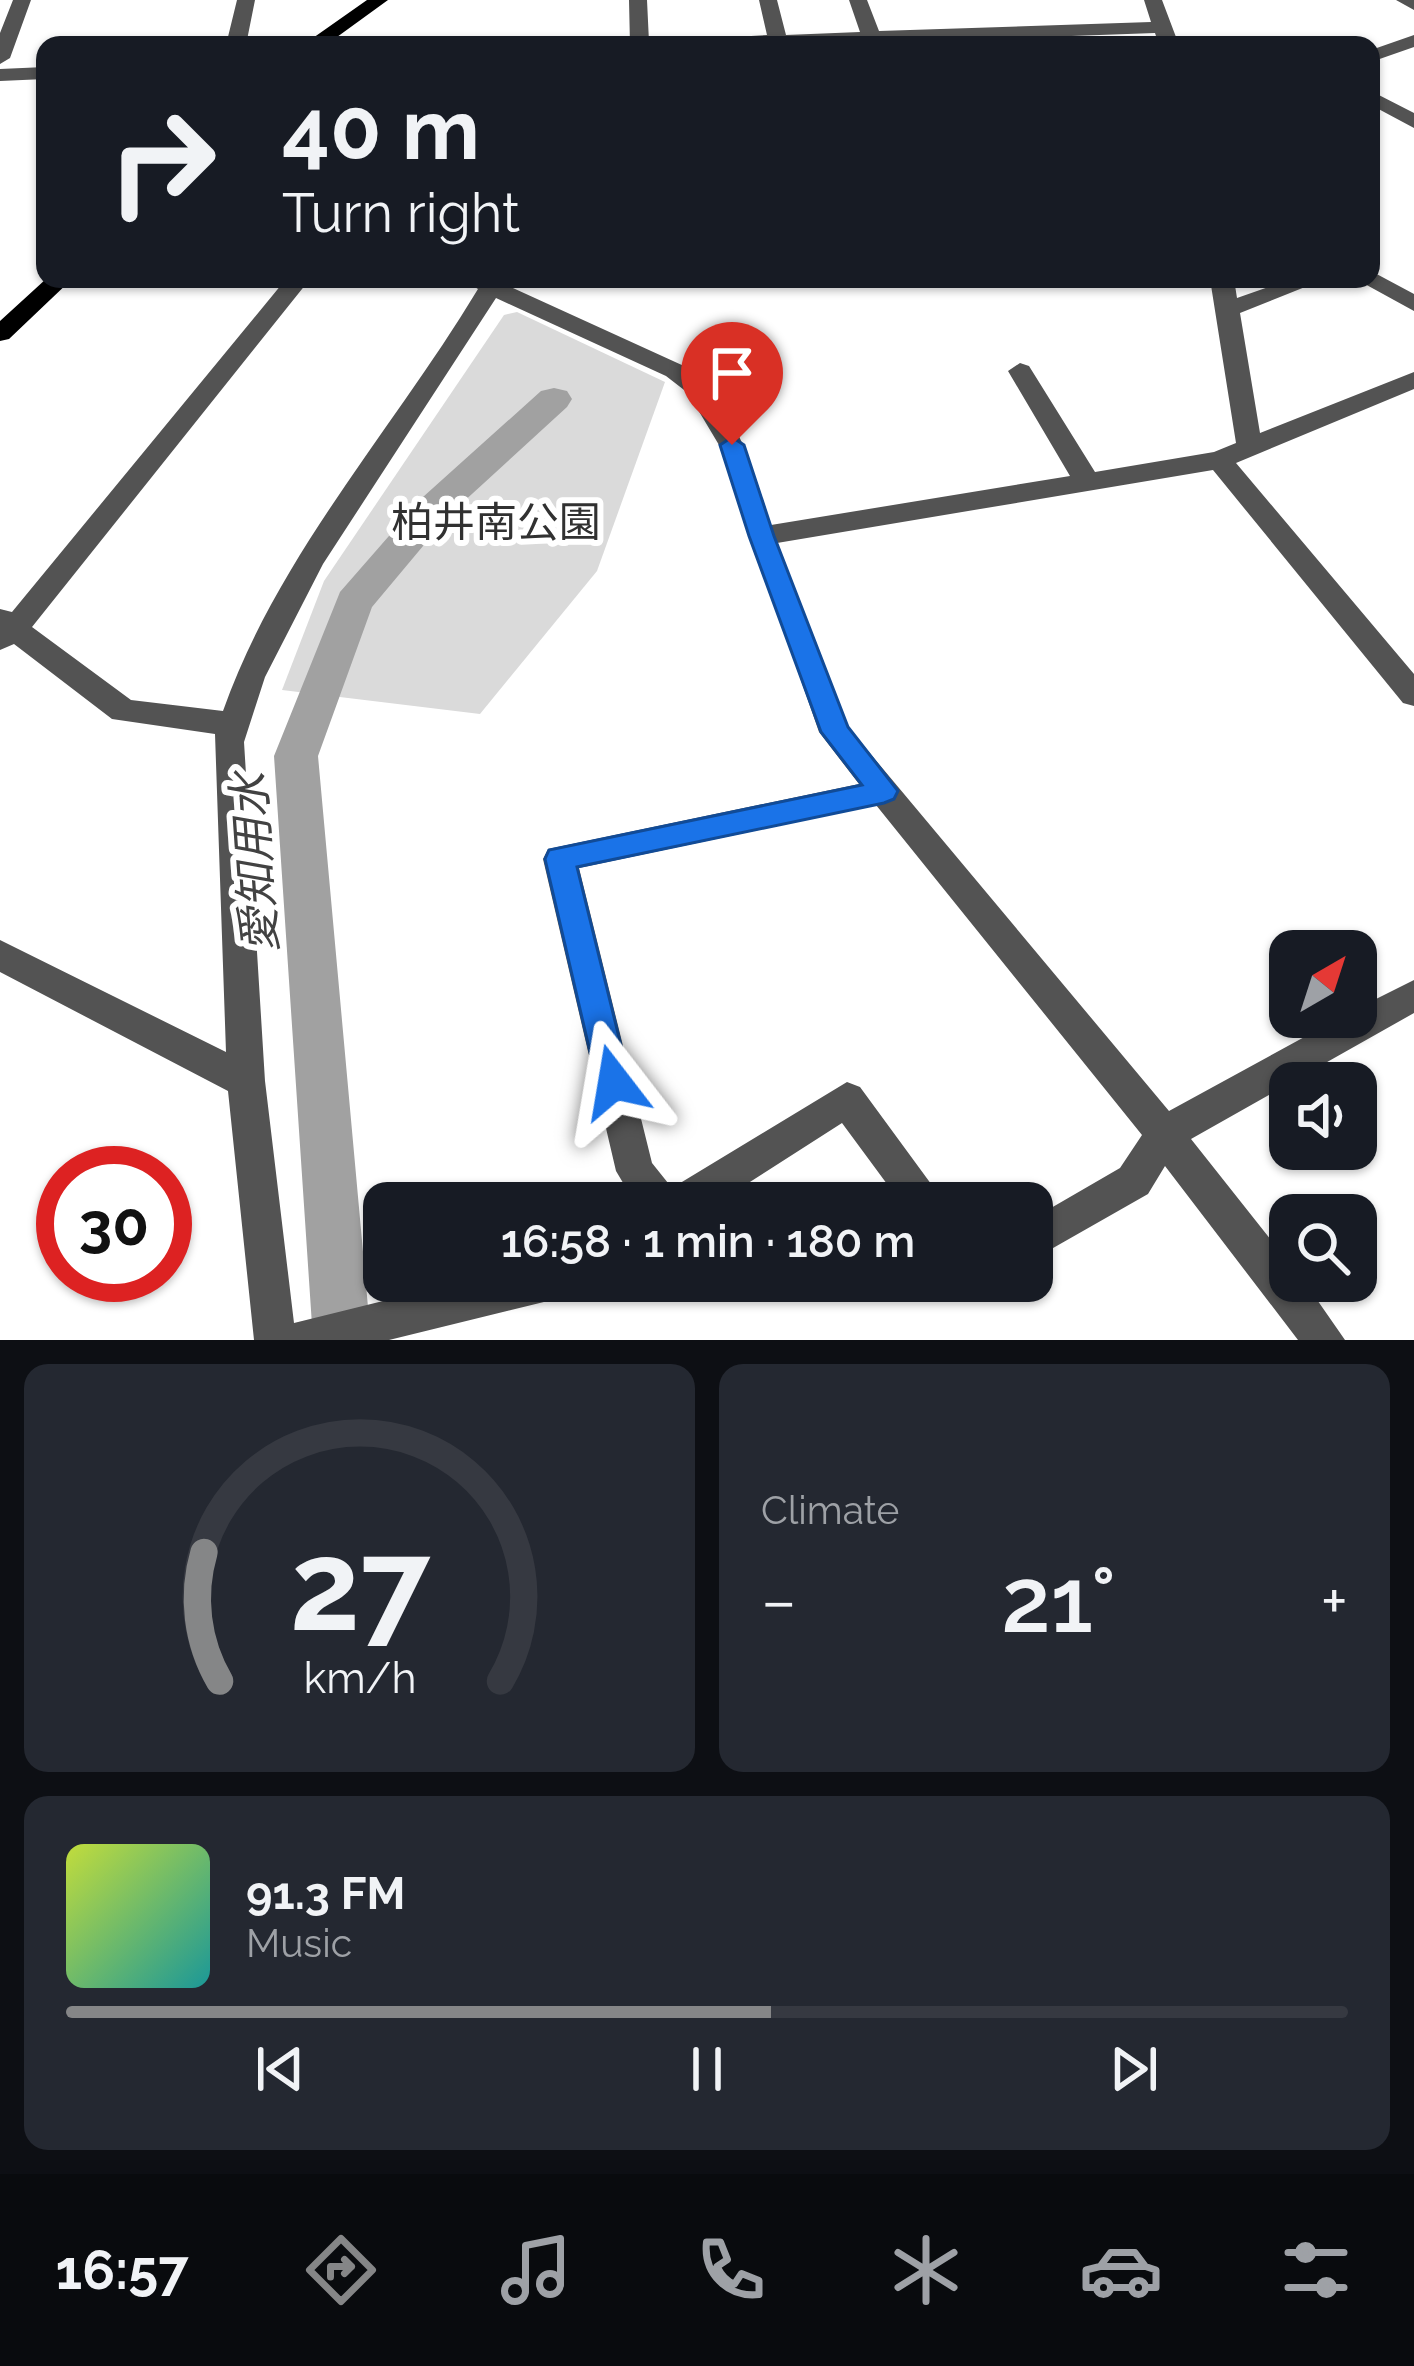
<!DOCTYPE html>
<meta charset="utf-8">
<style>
:root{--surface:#171b24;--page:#242831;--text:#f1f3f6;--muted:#9ea1a6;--line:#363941;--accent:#858687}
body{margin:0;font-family:Raleway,"Noto Sans JP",sans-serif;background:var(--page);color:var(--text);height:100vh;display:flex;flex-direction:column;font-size:45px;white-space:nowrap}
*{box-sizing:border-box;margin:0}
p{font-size:39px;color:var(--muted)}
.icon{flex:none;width:66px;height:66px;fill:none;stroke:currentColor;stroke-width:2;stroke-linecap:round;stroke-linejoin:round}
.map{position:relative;height:1340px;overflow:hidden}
.panel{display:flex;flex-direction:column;gap:24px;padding:24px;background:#0d0f14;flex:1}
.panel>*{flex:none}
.top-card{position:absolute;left:36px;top:36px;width:1344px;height:252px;border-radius:24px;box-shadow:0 3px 9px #0004;background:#171b24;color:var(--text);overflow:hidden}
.needle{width:78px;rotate:39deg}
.tools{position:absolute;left:1269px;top:930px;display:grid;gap:24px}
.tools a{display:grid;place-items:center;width:108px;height:108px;border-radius:24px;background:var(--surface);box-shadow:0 3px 9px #0004;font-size:60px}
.speed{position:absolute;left:36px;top:1146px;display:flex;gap:24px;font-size:60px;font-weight:700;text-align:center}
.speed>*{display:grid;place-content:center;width:156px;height:156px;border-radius:50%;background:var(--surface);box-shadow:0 3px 9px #0004;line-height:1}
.speed .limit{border:18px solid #d22;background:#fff;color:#111}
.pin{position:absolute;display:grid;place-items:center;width:102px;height:102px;color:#fff;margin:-123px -51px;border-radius:50% 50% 50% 0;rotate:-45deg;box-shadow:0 0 12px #0007}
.pin .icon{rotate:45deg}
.me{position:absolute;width:132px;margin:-66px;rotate:346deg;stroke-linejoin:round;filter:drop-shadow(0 0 9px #0008)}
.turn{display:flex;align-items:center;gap:42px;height:252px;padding:0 48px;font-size:54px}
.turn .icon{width:156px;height:156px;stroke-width:2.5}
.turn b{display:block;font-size:84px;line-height:102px}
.big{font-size:90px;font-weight:600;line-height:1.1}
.panel .widget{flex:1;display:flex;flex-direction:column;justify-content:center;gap:18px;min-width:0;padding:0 42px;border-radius:24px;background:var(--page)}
.panel .dial{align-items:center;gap:0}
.dial svg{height:312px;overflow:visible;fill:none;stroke:var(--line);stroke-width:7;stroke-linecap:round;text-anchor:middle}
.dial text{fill:var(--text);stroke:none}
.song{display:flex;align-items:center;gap:36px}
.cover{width:144px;height:144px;border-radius:18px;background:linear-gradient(135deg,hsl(70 70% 55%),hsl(180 70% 35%))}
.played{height:12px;border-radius:6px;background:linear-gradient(90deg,var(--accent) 55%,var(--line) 55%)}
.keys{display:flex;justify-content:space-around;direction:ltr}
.heat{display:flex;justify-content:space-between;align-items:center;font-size:66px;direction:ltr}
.panel .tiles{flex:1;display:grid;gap:24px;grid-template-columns:1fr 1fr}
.widget:last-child{grid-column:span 2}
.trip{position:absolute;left:363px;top:1182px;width:690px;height:120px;border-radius:24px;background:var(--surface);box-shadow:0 3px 9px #0004;font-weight:600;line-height:120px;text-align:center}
.tab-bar{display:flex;height:192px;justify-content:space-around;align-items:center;background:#090b0e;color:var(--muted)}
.tab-bar .icon{width:84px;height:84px}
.tab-bar .selected{color:var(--accent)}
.tab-bar b{font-size:54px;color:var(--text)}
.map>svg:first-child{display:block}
</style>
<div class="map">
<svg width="1414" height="1340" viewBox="0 0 1414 1340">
<rect width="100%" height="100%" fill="#fff"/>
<path fill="#dadada" d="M517 312 665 382 597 571 480 714 282 690 324 581 504 315Z"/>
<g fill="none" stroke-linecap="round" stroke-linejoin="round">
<path fill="#a1a1a1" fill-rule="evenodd" d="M554 388 567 391 572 399 567 407 449 515 372 607 318 756 371 1340H313L274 756 340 592 423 497 541 391Z"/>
<path fill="#535353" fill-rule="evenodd" d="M13 0H31L10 58 0 64V33Z
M237 0H255L246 45H226Z
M629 0H647L649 42 767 35 759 0H777L786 35 860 32 849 0H867L879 31 1151 22 1144 0H1162L1179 45H1159L1155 33 818 45H630Z
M1396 0H1414V10Z
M1414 35V47L1371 62V50Z
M45 67V79L0 81V69Z
M1371 91 1414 113V128L1371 105Z
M1371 271 1414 294V311L1363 283 1360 279H1371Z
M286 279H310L32 627 131 700 223 711C278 555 393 430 478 289L462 279H493L684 366C735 403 752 466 771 525L1070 476 1008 371 1020 363 1029 366 1095 472 1214 452 1236 443 1210 279H1234L1237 298 1291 279H1325L1240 313 1260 433 1414 372V389L1236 463 1414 674V706L1403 703 1213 470 777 543 848 727 1169 1111 1341 1017H1356V1009L1414 980V1013L1191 1139 1290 1264V1281H1304L1345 1340H1298L1165 1166 1148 1194 1032 1260V1219L1120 1168 1142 1135 876 805 579 868 652 1163 672 1188 847 1082 860 1087 945 1203H901L842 1123 717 1203H635L616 1171 543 859 548 849 859 784 819 732 719 445 688 393 666 376 496 298 323 564 265 677 244 742 265 1081 294 1323 464 1281H568L562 1295 548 1301 389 1340H254L228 1091 0 972V940L226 1052 215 734 112 719 14 644 0 650V609L12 612Z"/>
<path fill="#000" fill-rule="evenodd" d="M367 0H388L326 45H303Z
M46 279H72L9 339 0 341V321Z"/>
</g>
<path fill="#1a73e8" stroke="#114b97" stroke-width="3" d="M732 437 744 445 774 536 848 727 898 791 894 799 884 803 577 867 630 1082 625 1093 614 1097 602 1093 597 1082 545 859 549 850 862 785 821 732 749 536 720 445Z"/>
<g text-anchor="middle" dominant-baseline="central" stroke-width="12" stroke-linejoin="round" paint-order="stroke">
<g font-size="42" fill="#313131" stroke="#fff">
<text x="496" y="522">柏井南公園</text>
</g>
<g font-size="45" font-style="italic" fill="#424242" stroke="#fff">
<text transform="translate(255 863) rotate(-94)">愛知用水</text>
</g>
</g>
</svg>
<div class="tools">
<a><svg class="needle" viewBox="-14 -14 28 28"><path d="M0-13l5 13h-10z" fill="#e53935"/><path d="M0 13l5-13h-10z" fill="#9ea1a6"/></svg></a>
<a><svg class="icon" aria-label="sound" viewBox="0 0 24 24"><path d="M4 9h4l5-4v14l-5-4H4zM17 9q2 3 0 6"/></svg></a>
<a><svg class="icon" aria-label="search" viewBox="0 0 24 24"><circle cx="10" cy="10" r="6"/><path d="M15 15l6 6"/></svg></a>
</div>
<div class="speed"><div class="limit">30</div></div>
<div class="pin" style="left:732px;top:445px;background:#d93025"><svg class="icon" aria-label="arrive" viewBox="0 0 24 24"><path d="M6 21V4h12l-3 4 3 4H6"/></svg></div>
<svg class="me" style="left:614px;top:1082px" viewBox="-20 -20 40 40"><path d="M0-17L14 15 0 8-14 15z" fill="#1a73e8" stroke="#fff" stroke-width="4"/></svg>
<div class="trip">16:58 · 1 min · 180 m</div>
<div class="top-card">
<div class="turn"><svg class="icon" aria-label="right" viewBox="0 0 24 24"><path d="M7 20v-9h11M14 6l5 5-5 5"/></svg><div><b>40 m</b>Turn right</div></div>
</div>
</div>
<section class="panel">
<div class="tiles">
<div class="widget dial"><svg viewBox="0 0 100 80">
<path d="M14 69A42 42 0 1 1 86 69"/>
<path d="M14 69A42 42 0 0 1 10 36" stroke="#858687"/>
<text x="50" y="56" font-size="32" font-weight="700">27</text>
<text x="50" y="72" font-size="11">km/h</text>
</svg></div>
<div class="widget"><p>Climate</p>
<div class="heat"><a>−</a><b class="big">21°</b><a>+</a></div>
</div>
<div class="widget">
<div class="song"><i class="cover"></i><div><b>91.3 FM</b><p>Music</p></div></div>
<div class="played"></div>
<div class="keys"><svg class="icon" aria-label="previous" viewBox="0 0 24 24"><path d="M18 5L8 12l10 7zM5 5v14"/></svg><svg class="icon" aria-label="pause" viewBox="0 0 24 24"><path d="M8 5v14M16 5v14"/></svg><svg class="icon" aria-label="next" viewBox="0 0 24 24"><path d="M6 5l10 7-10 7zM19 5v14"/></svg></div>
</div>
</div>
</section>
<nav class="tab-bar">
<b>16:57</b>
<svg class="icon selected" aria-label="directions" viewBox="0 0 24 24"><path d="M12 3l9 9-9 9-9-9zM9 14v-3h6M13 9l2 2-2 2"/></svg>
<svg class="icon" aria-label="music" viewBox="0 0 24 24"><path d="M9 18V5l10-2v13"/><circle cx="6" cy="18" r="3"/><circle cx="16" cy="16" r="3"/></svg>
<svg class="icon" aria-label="phone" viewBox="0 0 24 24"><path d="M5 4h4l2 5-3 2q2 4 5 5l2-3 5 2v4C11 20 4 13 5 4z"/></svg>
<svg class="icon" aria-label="climate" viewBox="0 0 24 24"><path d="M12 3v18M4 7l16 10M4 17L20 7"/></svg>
<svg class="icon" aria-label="car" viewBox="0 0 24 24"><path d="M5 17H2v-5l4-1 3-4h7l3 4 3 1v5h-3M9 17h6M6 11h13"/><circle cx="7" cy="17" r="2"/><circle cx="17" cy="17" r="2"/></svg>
<svg class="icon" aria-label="filters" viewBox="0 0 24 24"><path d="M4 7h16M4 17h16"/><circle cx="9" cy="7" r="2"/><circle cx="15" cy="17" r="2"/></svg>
</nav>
